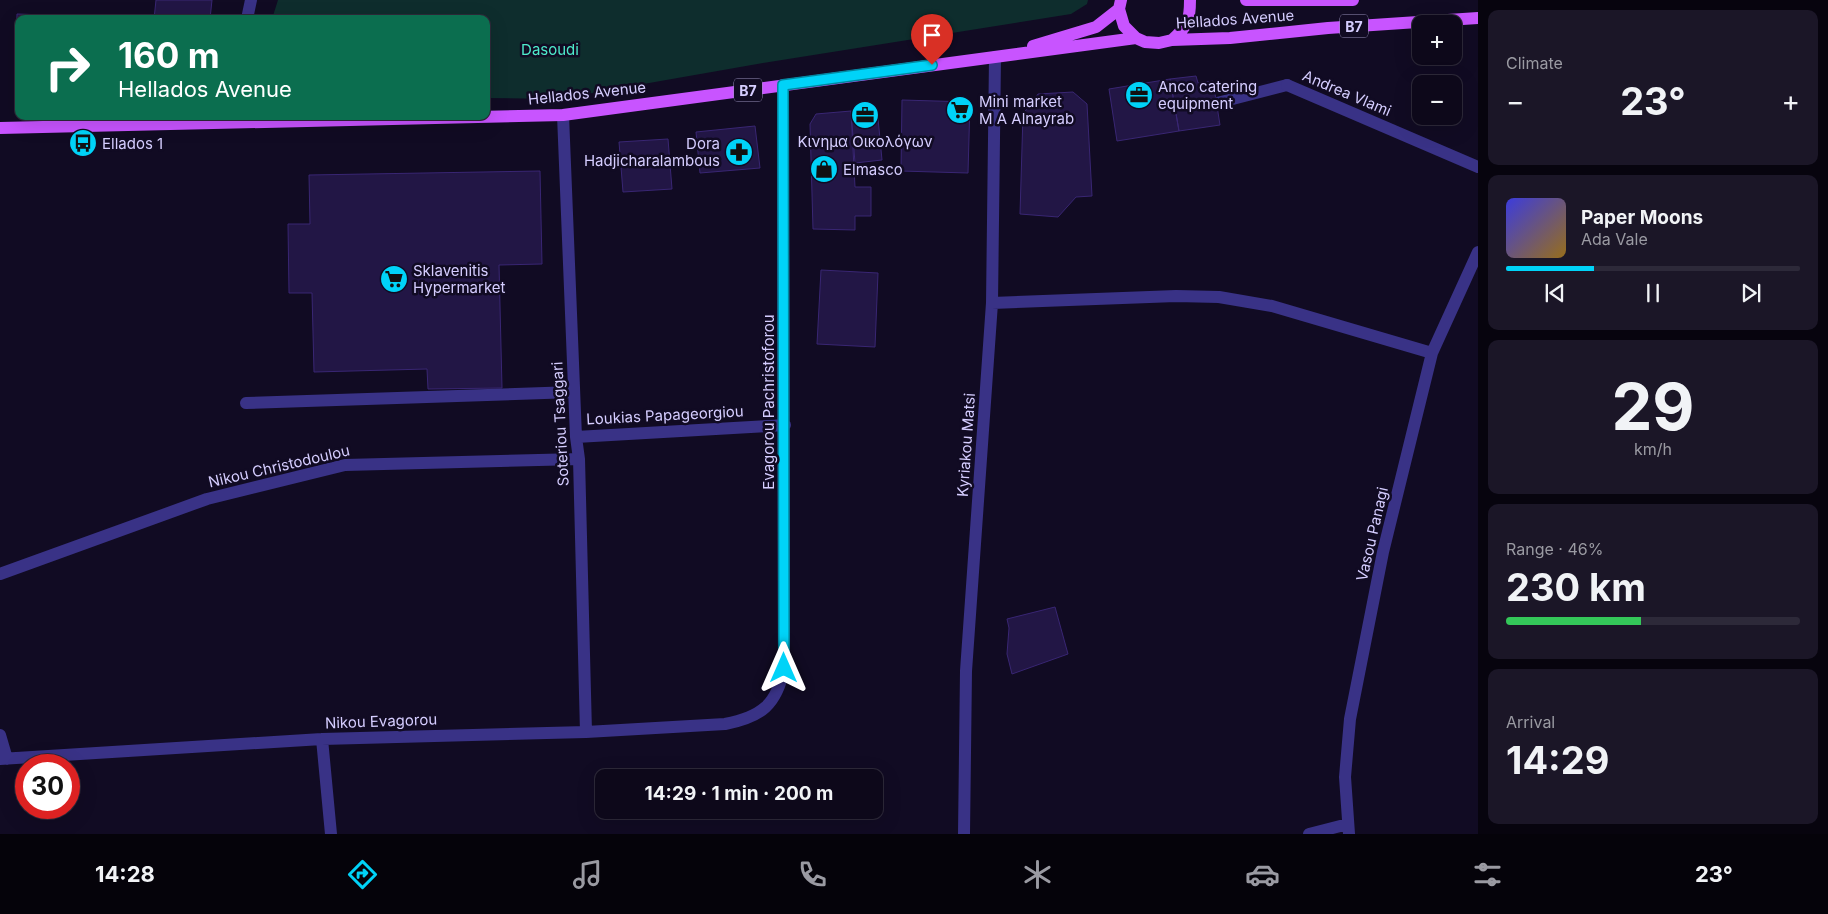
<!DOCTYPE html>
<meta charset="utf-8">
<style>
:root{--surface:#0d081a;--page:#1b1627;--text:#f1f3f6;--muted:#9a9aa2;--line:#2d2939;--accent:#00d3f8}
body{margin:0;font-family:Inter,sans-serif;background:var(--page);color:var(--text);height:100vh;display:flex;flex-direction:column;font-size:19px;white-space:nowrap}
*{box-sizing:border-box;margin:0}
p{font-size:16px;color:var(--muted)}
.icon{flex:none;width:28px;height:28px;fill:none;stroke:currentColor;stroke-width:2;stroke-linecap:round;stroke-linejoin:round}
.map{position:relative;flex:1;overflow:hidden}
.panel{display:flex;flex-direction:column;gap:10px;padding:10px;background:#07040e;width:350px}
.panel>*{flex:none}
.guide{position:absolute;left:15px;top:15px;width:475px;height:105px;border-radius:10px;box-shadow:0 5px 20px #0002,0 0 0 1px var(--line);background:#0b6e4f;color:#fff;overflow:hidden}
.fabs{position:absolute;left:1412px;top:15px;display:grid;gap:10px}
.fabs a{display:grid;place-items:center;width:50px;height:50px;border-radius:10px;background:var(--surface);box-shadow:0 5px 20px #0002,0 0 0 1px var(--line);font-size:25px}
.speed{position:absolute;left:15px;top:754px;display:flex;gap:10px;font-size:25px;font-weight:700;text-align:center}
.speed>*{display:grid;place-content:center;width:65px;height:65px;border-radius:50%;background:var(--surface);box-shadow:0 5px 20px #0002,0 0 0 1px var(--line);line-height:1}
.speed .limit{border:8px solid #d22;background:#fff;color:#111}
.pin{position:absolute;display:grid;place-items:center;width:42px;height:42px;color:#fff;margin:-51px -21px;border-radius:50% 50% 50% 0;rotate:-45deg;box-shadow:0 0 5px #0007}
.pin .icon{rotate:45deg}
.me{position:absolute;width:55px;margin:-28px;rotate:0deg;stroke-linejoin:round;filter:drop-shadow(0 0 4px #0008)}
.turn{display:flex;align-items:center;gap:18px;height:105px;padding:0 20px;font-size:22px}
.turn .icon{width:65px;height:65px;stroke-width:2.5}
.turn b{display:block;font-size:35px;line-height:42px}
.big{font-size:38px;font-weight:700;line-height:1.1}
.panel .widget{flex:1;display:flex;flex-direction:column;justify-content:center;gap:8px;min-width:0;padding:0 18px;border-radius:10px;background:var(--page)}
.panel .dial{align-items:center;gap:0}
.dial b{font-size:65px;line-height:1}
.song{display:flex;align-items:center;gap:15px}
.cover{width:60px;height:60px;border-radius:8px;background:linear-gradient(135deg,hsl(240 70% 55%),hsl(40 70% 35%))}
.played{height:5px;border-radius:2px;background:linear-gradient(90deg,var(--accent) 30%,var(--line) 30%)}
.keys{display:flex;justify-content:space-around;direction:ltr}
.heat{display:flex;justify-content:space-between;align-items:center;font-size:28px;direction:ltr}
.charge{height:8px;border-radius:4px;background:linear-gradient(90deg,#34c759 46%,var(--line) 0)}
.trip{position:absolute;left:595px;top:769px;width:288px;height:50px;border-radius:10px;background:var(--surface);box-shadow:0 5px 20px #0002,0 0 0 1px var(--line);font-weight:700;line-height:50px;text-align:center}
.tabs{display:flex;height:80px;justify-content:space-around;align-items:center;background:#05030a;color:var(--muted)}
.tabs .icon{width:35px;height:35px}
.tabs .selected{color:var(--accent)}
.tabs b{font-size:22px;color:var(--text)}
main{display:flex;flex:1;min-height:0}
.map>svg:first-child{display:block}
</style>
<main>
<div class="map">
<svg width="1478" height="834" viewBox="0 0 1478 834">
<rect width="100%" height="100%" fill="#110b23"/>
<path fill="#0e2d2d" d="M278 0H1088L1087 4 1071 14 763 63 558 99 486 98V19H272Z"/>
<path fill="#221645" stroke="#392673" d="M156 0H212L210 19H154Z
M17 14 73 16V19H19V87H15Z
M1196 76 1198 83 1213 81 1220 125 1179 131 1170 79Z
M1170 79 1179 131 1117 141 1109 89Z
M1073 92 1087 104 1092 196 1076 197 1058 217 1020 214 1023 114 1038 94Z
M902 100 970 102 968 173 901 171Z
M877 108 882 160 855 163 851 111Z
M851 111 855 187H871V216H855V230L813 229 810 124 816 114Z
M755 126 760 168 700 173 696 132Z
M668 139 672 189 623 192 619 142Z
M540 171 542 264 499 265 502 388 428 389 427 369 314 372 312 293H289L288 224H310L309 175Z
M821 270 878 273 875 347 817 344Z
M1055 607 1068 654 1012 674 1007 654 1009 628 1007 619Z"/>
<g fill="none" stroke-linecap="round" stroke-linejoin="round">
<path stroke="#393286" stroke-width="12" d="M1217 103 1287 85
M246 403 574 392"/>
<path stroke="#393286" stroke-width="12" d="M247 19 251 0
M1287 85 1478 167
M563 115 576 437 579 459 586 732
M992 303 1176 296 1219 297 1272 306 1432 353
M576 437 785 425
M0 574 207 499 345 465 579 459
M0 735 7 759
M322 739 331 834
M0 759 322 739 586 732 725 724C761 717 777 705 784 668L783 85
M964 834 966 671 992 303 995 57
M1309 834 1348 824
M1349 834 1345 777 1350 719 1383 552 1432 353 1478 252"/>
<path stroke="#c854ff" stroke-width="12" d="M1121 0 1119 9 1124 26 1136 38 1145 42 1159 43 1172 40 1230 38 1328 28 1478 18
M1246 0H1353
M1172 40C1188 26 1190 20 1190 0
M1033 46 1096 27 1119 9
M0 128 563 115 1136 38"/>
</g>
<g fill="none" stroke-linecap="round" stroke-linejoin="round">
<g stroke="#0089a1" stroke-width="12">
<path id="route" d="M784 668 783 85 932 65"/>
</g>
<use href="#route" stroke="#00d3f8" stroke-width="9"/>
</g>
<defs>
<g id="office-disc" transform="scale(1.4375)"><circle r="9.5" fill="#00d3f8" stroke="#110b23"/><path d="M-6-3h4V-5.5h4V-3h4V5H-6ZM-1-4.5V-3h2v-1.5ZM-6 0V1H6V0Z" fill="#111"/></g>
<g id="supermarket-disc" transform="scale(1.4375)"><circle r="9.5" fill="#00d3f8" stroke="#110b23"/><path d="M-6-5.5h2.5l.6 2H6L4.5 2H-2.5L-4.4-4H-6ZM-1.5 3.2a1.3 1.3 0 1 0 .1 0ZM3 3.2a1.3 1.3 0 1 0 .1 0Z" fill="#111"/></g>
<g id="bus-disc" transform="scale(1.4375)"><circle r="9.5" fill="#00d3f8" stroke="#110b23"/><path d="M-5-6H5V4H4V6H2V4H-2V6H-4V4H-5ZM-3.5-4V0h7V-4ZM-3.5 1.2v1.5H-2V1.2ZM2 1.2v1.5H3.5V1.2Z" fill="#111"/></g>
<g id="pharmacy-disc" transform="scale(1.4375)"><circle r="9.5" fill="#00d3f8" stroke="#110b23"/><path d="M-2-6h4v4h4v4h-4v4h-4v-4h-4v-4h4Z" fill="#111"/></g>
<g id="shop-disc" transform="scale(1.4375)"><circle r="9.5" fill="#00d3f8" stroke="#110b23"/><path d="M-5-2.5h2.3a2.7 3.5 0 0 1 5.4 0H5L5.5 6h-11ZM-1.5-2.5h3a1.5 2.3 0 0 0-3 0Z" fill="#111"/></g>
</defs>
<g fill-rule="evenodd">
<use href="#office-disc" x="1139" y="95"/>
<use href="#supermarket-disc" x="960" y="110"/>
<use href="#office-disc" x="865" y="115"/>
<use href="#bus-disc" x="83" y="143"/>
<use href="#pharmacy-disc" x="739" y="152"/>
<use href="#shop-disc" x="824" y="169"/>
<use href="#supermarket-disc" x="394" y="279"/>
</g>
<g text-anchor="middle" dominant-baseline="central" stroke-width="5" stroke-linejoin="round" paint-order="stroke">
<g fill="#110b23" stroke="#9a93bd" stroke-width="1">
<rect x="1340" y="14.5" width="28" height="23" rx="4"/>
<rect x="734" y="78.5" width="28" height="23" rx="4"/>
</g>
<g font-size="14" font-weight="bold" fill="#d5cdff">
<text x="1354" y="26">B7</text>
<text x="748" y="90">B7</text>
</g>
<g font-size="15" fill="#d5cdff" stroke="#110b23">
<text transform="translate(1235 19) rotate(-4)">Hellados Avenue</text>
<text transform="translate(587 93) rotate(-6)">Hellados Avenue</text>
<text transform="translate(1347 93) rotate(23)">Andrea Vlami</text>
<text transform="translate(768 402) rotate(-90)">Evagorou Pachristoforou</text>
<text transform="translate(665 415) rotate(-3)">Loukias Papageorgiou</text>
<text transform="translate(560 424) rotate(-93)">Soteriou Tsaggari</text>
<text transform="translate(966 445) rotate(-86)">Kyriakou Matsi</text>
<text transform="translate(279 466) rotate(-13)">Nikou Christodoulou</text>
<text transform="translate(1372 534) rotate(-77)">Vasou Panagi</text>
<text transform="translate(381 721) rotate(-2)">Nikou Evagorou</text>
</g>
<g font-size="15" fill="#4eeacb" stroke="#110b23">
<text x="550" y="49">Dasoudi</text>
</g>
<g font-size="15" fill="#d5cdff" stroke="#110b23" text-anchor="start">
<text x="1158" y="86">Anco catering<tspan x="1158" dy="17">equipment</tspan></text>
<text x="979" y="101">Mini market<tspan x="979" dy="17">M A Alnayrab</tspan></text>
<text x="865" y="141" text-anchor="middle">Κινημα Οικολόγων</text>
<text x="102" y="143">Ellados 1</text>
<text x="720" y="143" text-anchor="end">Dora<tspan x="720" dy="17">Hadjicharalambous</tspan></text>
<text x="843" y="169">Elmasco</text>
<text x="413" y="270">Sklavenitis<tspan x="413" dy="17">Hypermarket</tspan></text>
</g>
</g>
</svg>
<div class="fabs">
<a>+</a>
<a>−</a>
</div>
<div class="speed"><div class="limit">30</div></div>
<div class="pin" style="left:932px;top:65px;background:#d93025"><svg class="icon" aria-label="arrive" viewBox="0 0 24 24"><path d="M6 21V4h12l-3 4 3 4H6"/></svg></div>
<svg class="me" style="left:784px;top:668px" viewBox="-20 -20 40 40"><path d="M0-17L14 15 0 8-14 15z" fill="#00d3f8" stroke="#fff" stroke-width="4"/></svg>
<div class="trip">14:29 · 1 min · 200 m</div>
<div class="guide">
<div class="turn"><svg class="icon" aria-label="right" viewBox="0 0 24 24"><path d="M7 20v-9h11M14 6l5 5-5 5"/></svg><div><b>160 m</b>Hellados Avenue</div></div>
</div>
</div>
<section class="panel">
<div class="widget"><p>Climate</p>
<div class="heat"><a>−</a><b class="big">23°</b><a>+</a></div>
</div>
<div class="widget">
<div class="song"><i class="cover"></i><div><b>Paper Moons</b><p>Ada Vale</p></div></div>
<div class="played"></div>
<div class="keys"><svg class="icon" aria-label="previous" viewBox="0 0 24 24"><path d="M18 5L8 12l10 7zM5 5v14"/></svg><svg class="icon" aria-label="pause" viewBox="0 0 24 24"><path d="M8 5v14M16 5v14"/></svg><svg class="icon" aria-label="next" viewBox="0 0 24 24"><path d="M6 5l10 7-10 7zM19 5v14"/></svg></div>
</div>
<div class="widget dial"><b>29</b><p>km/h</p></div>
<div class="widget"><p>Range · 46%</p><b class="big">230 km</b><div class="charge"></div></div>
<div class="widget"><p>Arrival</p><b class="big">14:29</b></div>
</section>
</main>
<nav class="tabs">
<b>14:28</b>
<svg class="icon selected" aria-label="directions" viewBox="0 0 24 24"><path d="M12 3l9 9-9 9-9-9zM9 14v-3h6M13 9l2 2-2 2"/></svg>
<svg class="icon" aria-label="music" viewBox="0 0 24 24"><path d="M9 18V5l10-2v13"/><circle cx="6" cy="18" r="3"/><circle cx="16" cy="16" r="3"/></svg>
<svg class="icon" aria-label="phone" viewBox="0 0 24 24"><path d="M5 4h4l2 5-3 2q2 4 5 5l2-3 5 2v4C11 20 4 13 5 4z"/></svg>
<svg class="icon" aria-label="climate" viewBox="0 0 24 24"><path d="M12 3v18M4 7l16 10M4 17L20 7"/></svg>
<svg class="icon" aria-label="car" viewBox="0 0 24 24"><path d="M5 17H2v-5l4-1 3-4h7l3 4 3 1v5h-3M9 17h6M6 11h13"/><circle cx="7" cy="17" r="2"/><circle cx="17" cy="17" r="2"/></svg>
<svg class="icon" aria-label="filters" viewBox="0 0 24 24"><path d="M4 7h16M4 17h16"/><circle cx="9" cy="7" r="2"/><circle cx="15" cy="17" r="2"/></svg>
<b>23°</b>
</nav>
